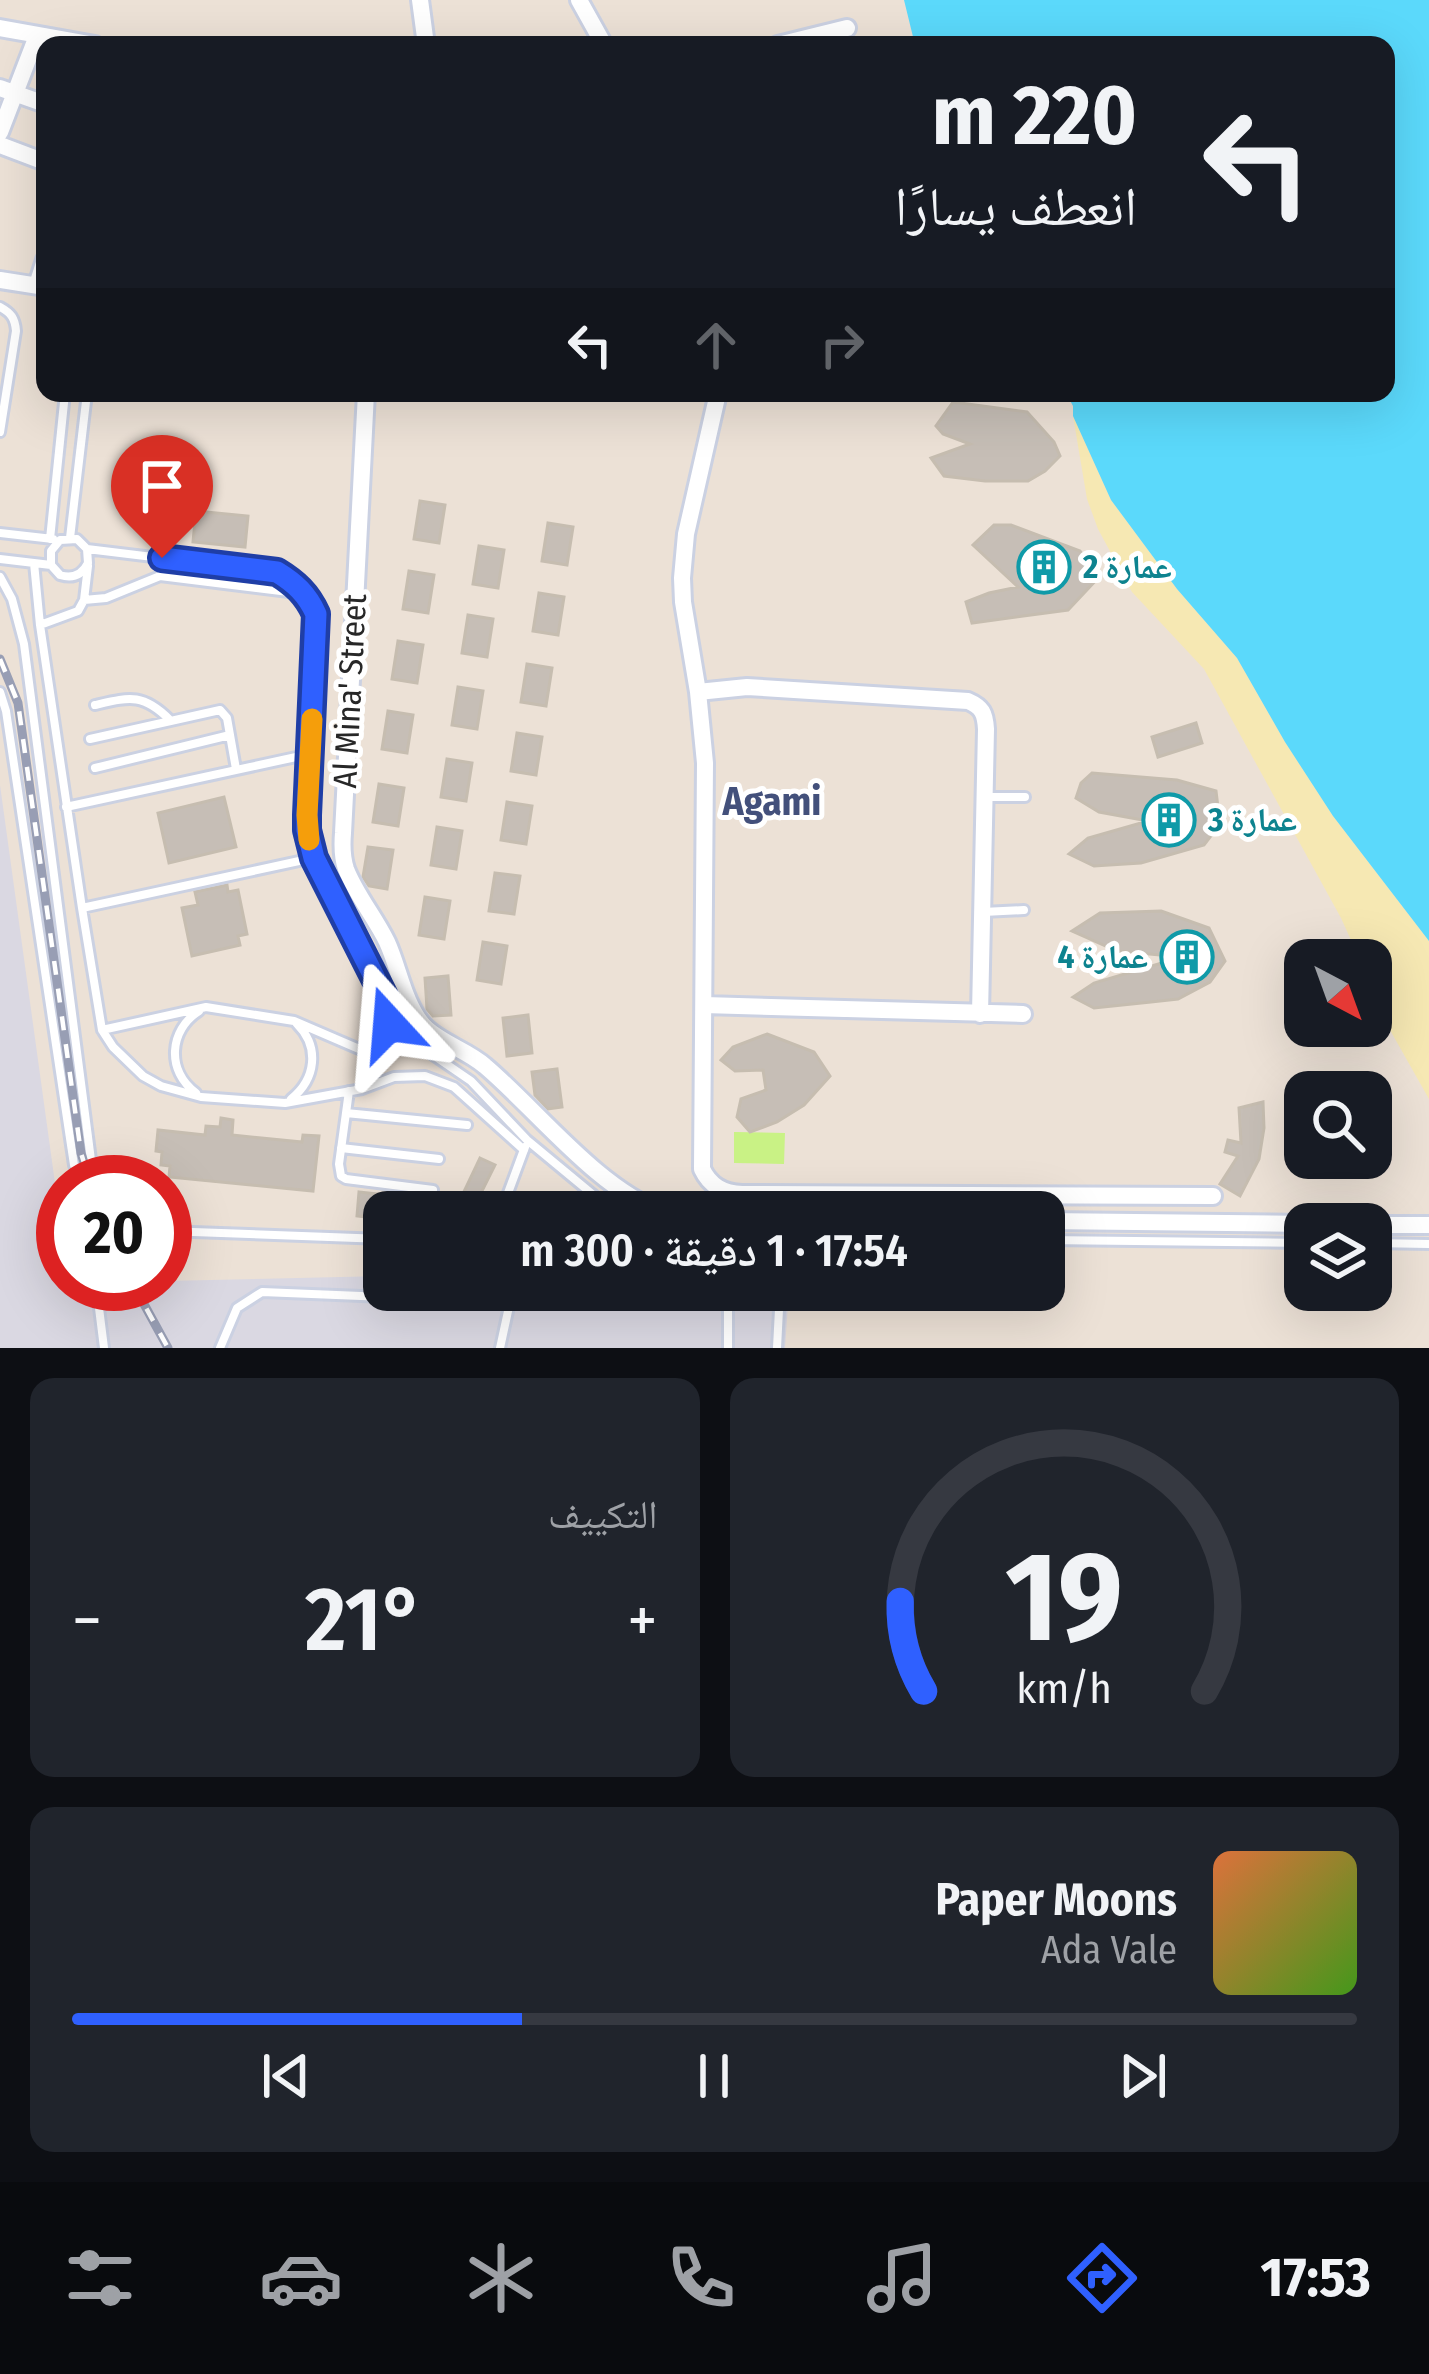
<!DOCTYPE html>
<html lang="ar">
<meta charset="utf-8">
<style>
:root{--surface:#171b24;--page:#20242c;--text:#f1f3f6;--muted:#9ea1a6;--line:#363941;--accent:#2f60ff}
body{margin:0;font-family:"Fira Sans Condensed","Noto Naskh Arabic",sans-serif;background:var(--page);color:var(--text);direction:rtl;height:100vh;display:flex;flex-direction:column;font-size:45px;white-space:nowrap}
*{box-sizing:border-box;margin:0}
p{font-size:39px;color:var(--muted)}
.icon{flex:none;width:66px;height:66px;fill:none;stroke:currentColor;stroke-width:2;stroke-linecap:round;stroke-linejoin:round}
.map{position:relative;height:1348px;overflow:hidden;direction:ltr}
.side{display:flex;flex-direction:column;gap:30px;padding:30px;background:#0d0f14;flex:1}
.side>*{flex:none}
.top-card{position:absolute;left:36px;top:36px;width:1359px;height:366px;border-radius:24px;box-shadow:0 12px 48px #0002;direction:rtl;background:#171b24;color:var(--text);overflow:hidden}
.needle{width:78px;rotate:139deg}
.tools{position:absolute;left:1284px;top:939px;display:grid;gap:24px}
.tools a{display:grid;place-items:center;width:108px;height:108px;border-radius:24px;background:var(--surface);box-shadow:0 12px 48px #0002;font-size:60px}
.speed{position:absolute;left:36px;top:1155px;display:flex;gap:24px;font-size:60px;font-weight:700;text-align:center}
.speed>*{display:grid;place-content:center;width:156px;height:156px;border-radius:50%;background:var(--surface);box-shadow:0 12px 48px #0002;line-height:1}
.speed .limit{border:18px solid #d22;background:#fff;color:#111}
.pin{position:absolute;display:grid;place-items:center;width:102px;height:102px;color:#fff;margin:-123px -51px;border-radius:50% 50% 50% 0;rotate:-45deg;box-shadow:0 0 12px #0007}
.pin .icon{rotate:45deg}
.me{position:absolute;width:132px;margin:-66px;rotate:341deg;stroke-linejoin:round;filter:drop-shadow(0 0 9px #0008)}
.turn{display:flex;align-items:center;gap:42px;height:252px;padding:0 60px;font-size:54px}
.turn .icon{width:156px;height:156px;stroke-width:2.5}
.turn b{display:block;font-size:84px;line-height:102px}
.lanes{display:flex;align-items:center;height:114px;padding:0 60px;background:#0003;justify-content:center;gap:60px;direction:ltr}
.lanes .off{opacity:.35}
.big{font-size:90px;font-weight:600;line-height:1.1}
.side .tile{flex:1;display:flex;flex-direction:column;justify-content:center;gap:18px;min-width:0;padding:0 42px;border-radius:24px;background:var(--page)}
.side .dial{align-items:center;gap:0}
.dial svg{height:312px;overflow:visible;fill:none;stroke:var(--line);stroke-width:7;stroke-linecap:round;text-anchor:middle}
.dial text{fill:var(--text);stroke:none}
.song{display:flex;align-items:center;gap:36px}
.cover{width:144px;height:144px;border-radius:18px;background:linear-gradient(135deg,hsl(20 70% 55%),hsl(100 70% 35%))}
.played{height:12px;border-radius:6px;background:linear-gradient(90deg,var(--accent) 35%,var(--line) 35%)}
.keys{display:flex;justify-content:space-around;direction:ltr}
.heat{display:flex;justify-content:space-between;align-items:center;font-size:66px;direction:ltr}
.side .tiles{flex:1;display:grid;gap:30px;grid-template-columns:1fr 1fr}
.tile:last-child{grid-column:span 2}
.trip{position:absolute;left:363px;top:1191px;width:702px;height:120px;border-radius:24px;background:var(--surface);box-shadow:0 12px 48px #0002;font-weight:600;line-height:120px;text-align:center;direction:rtl}
.tabs{display:flex;height:192px;justify-content:space-around;align-items:center;background:#090b0e;color:var(--muted)}
.tabs .icon{width:84px;height:84px}
.tabs .active{color:var(--accent)}
.tabs b{font-size:54px;color:var(--text)}
.map>svg:first-child{display:block}
</style>
<div class="map">
<svg width="1429" height="1348" viewBox="0 0 1429 1348">
<rect width="100%" height="100%" fill="#ece1d6"/>
<path fill="#dad8e2" d="M0 785 63 1241V1284H165V1281L384 1276V1290H789L785 1348H0Z"/>
<path fill="#f6e8b3" d="M1073 416 1111 500 1177 589 1237 658 1285 742 1333 816 1429 941V1099L1390 1030 1371 987V960H1360L1341 918 1204 669 1132 592 1098 529 1087 499Z"/>
<path fill="#c9f285" d="M734 1132 785 1133 784 1164 734 1163Z"/>
<path fill="#5bd9fb" d="M904 0H1429V941L1333 816 1285 742 1237 658 1177 589 1111 500 1073 416V406L1066 393H1386V45H915Z"/>
<path fill="#c6beb6" stroke="#c6bdb0" stroke-width="3" d="M953 402 1027 412 1054 442 1060 456 1045 471 1028 481H985L944 476 931 458 970 444 943 434 936 426Z
M420 501 445 505 439 543 414 539Z
M196 511 248 516 245 547 193 542Z
M548 523 573 527 567 565 542 561Z
M994 525H1011L1080 551 1098 578 1068 610 972 623 966 602 989 593 1018 587 973 545Z
M479 546 504 550 498 588 473 584Z
M409 571 434 575 428 613 403 609Z
M539 593 564 597 558 635 533 631Z
M468 615 493 619 487 657 462 653Z
M398 641 423 645 417 683 392 679Z
M527 664 552 668 546 706 521 702Z
M458 687 483 691 477 729 452 725Z
M388 711 413 715 407 753 382 749Z
M1196 723 1202 743 1158 757 1152 737Z
M517 733 542 737 536 775 511 771Z
M447 759 472 763 466 801 441 797Z
M1092 773 1177 780 1216 791 1220 824 1204 845 1141 863 1094 866 1069 854 1088 838 1148 821 1099 812 1076 798 1081 783Z
M379 784 404 788 398 826 373 822Z
M224 797 236 847 169 863 158 813Z
M507 802 532 806 526 844 501 840Z
M437 827 462 831 456 869 431 865Z
M368 847 393 850 387 889 369 886 363 877Z
M495 873 520 876 514 914 489 911Z
M227 885 228 892 238 890 247 934 238 936 240 945 192 956 182 908 198 905 195 892Z
M425 897 450 901 444 939 419 935Z
M1161 911 1209 928 1225 961 1210 982 1178 999 1151 1002 1094 1008 1073 997 1094 983 1182 957 1117 951 1072 931 1100 913Z
M483 942 507 946 501 984 477 980Z
M448 976 451 1015 433 1016 427 1009 425 978Z
M528 1015 532 1053 507 1056 503 1018Z
M767 1034 814 1052 830 1076 804 1105 777 1122 750 1132 737 1117 741 1099 766 1090 763 1070 735 1071 721 1060 733 1047Z
M557 1069 562 1107 548 1109 535 1095 532 1072Z
M1263 1102 1264 1128 1259 1159 1240 1196 1220 1184 1238 1156 1225 1152 1228 1140 1241 1143 1239 1108Z
M221 1118 233 1120 232 1135 302 1142 303 1135 319 1136 313 1191 169 1177 170 1166 161 1165 162 1152 156 1151 158 1130 205 1135 206 1126 220 1127Z
M480 1158 495 1165 474 1207 460 1200Z
M359 1192 397 1196 396 1212H384V1219L357 1216Z"/>
<g fill="none" stroke-linecap="round" stroke-linejoin="round">
<g stroke="#cbd1e2" stroke-width="14">
<path id="service" d="M0 307C11 313 15 318 16 331L0 432
M0 533 53 539
M70 538 87 393
M50 539 65 393
M87 549 276 572C295 583 307 594 316 614L307 815V830L313 858 402 1027 417 1044 471 1081 527 1140 614 1212
M0 559 51 565 60 575C73 579 82 575 88 563L87 549 77 539 60 540 51 551V565
M34 563 40 625 82 908 102 1030 113 1047 143 1076 161 1086 201 1097 285 1103 362 1089 394 1077 425 1076 454 1087 524 1150
M0 577 12 599 24 644 91 1160 88 1182
M84 600 106 598 160 576 305 594
M40 625 78 611 84 600 88 566
M0 692 6 711 74 1165 81 1182
M95 705C130 697 143 693 170 720
M90 739 220 710 227 718 236 769
M95 768 230 735
M985 797H1025
M66 807 310 754
M82 908 313 858
M983 912 1024 910
M102 1030 206 1007 294 1021 380 1058
M362 1089C380 1063 388 1038 389 1008
M349 1091 339 1164 341 1176 346 1179 433 1190
M196 1093C166 1071 169 1030 199 1011
M291 1099C316 1079 320 1047 297 1024
M346 1113 467 1125
M341 1148 439 1159
M501 1212 525 1147
M165 1231 384 1239
M1044 1240 1305 1243
M1371 1243 1429 1244
M96 1284 104 1348
M220 1348 237 1308 262 1292 510 1302 632 1299
M500 1348 510 1302
M728 1348V1290
M777 1348 780 1290"/>
</g>
<g stroke="#cbd1e2" stroke-width="22">
<path id="minor" d="M420 0 426 45
M579 0 604 45
M0 28 95 45
M778 45 847 28
M0 88 45 104
M0 132 37 36
M0 145 45 162
M0 280 45 287
M37 285 45 260
M366 393 343 833C342 845 342 857 346 869 356 895 375 917 387 942 399 968 404 1004 424 1026 440 1043 467 1050 485 1066 537 1110 598 1189 662 1212
M718 393 686 534 682 578 683 602 698 692 705 763 702 1169C710 1186 723 1193 742 1194L1213 1196
M698 692 747 687 968 701C982 707 985 713 986 729L980 1014
M704 1005 1023 1014
M1044 1221 1313 1224
M1371 1225H1429"/>
</g>
<use href="#service" stroke="#fff" stroke-width="8"/>
<use href="#minor" stroke="#fff" stroke-width="16"/>
<g stroke="#989eb4" stroke-width="9">
<path id="rail" d="M0 659 18 703 81 1153 90 1182
M133 1284 168 1348"/>
</g>
<use href="#rail" stroke="#fff" stroke-width="4.5" stroke-dasharray="14" stroke-linecap="butt"/>
</g>
<g fill="none" stroke-linecap="round" stroke-linejoin="round">
<g stroke="#1f3ea6" stroke-width="30">
<path id="route" d="M162 558 277 572C295 583 307 594 316 614L307 815V830L314 858 389 1006V1024"/>
</g>
<use href="#route" stroke="#2f60ff" stroke-width="21"/>
<path stroke="#f59e0b" stroke-width="21" d="M309 840 307 815 312 719"/>
</g>
<defs>
<g id="building-ring" transform="scale(2.7)"><circle r="9.5" fill="#fff" stroke="#0f9aa8" stroke-width="1.5"/><path d="M-4-6H4V6H1V3H-1V6H-4ZM-2.5-4.3h1.7v1.8h-1.7ZM.8-4.3h1.7v1.8H.8ZM-2.5-1h1.7V.8h-1.7ZM.8-1h1.7V.8H.8Z" fill="#0f9aa8"/></g>
</defs>
<g fill-rule="evenodd">
<use href="#building-ring" x="1044" y="567"/>
<use href="#building-ring" x="1169" y="820"/>
<use href="#building-ring" x="1187" y="957"/>
</g>
<g text-anchor="middle" dominant-baseline="central" stroke-width="10" stroke-linejoin="round" paint-order="stroke">
<g font-size="33" font-weight="bold" fill="#0d838f" stroke="#fff" text-anchor="start">
<text x="1083" y="567">عمارة 2</text>
<text x="1208" y="820">عمارة 3</text>
<text x="1148" y="957" text-anchor="end">عمارة 4</text>
</g>
<g font-size="33" fill="#272727" stroke="#fff">
<text transform="translate(350 691) rotate(-87)">Al Mina' Street</text>
</g>
<g font-size="39" font-weight="bold" fill="#43507b" stroke="#fff">
<text x="772" y="802">Agami</text>
</g>
</g>
</svg>
<div class="tools">
<a><svg class="needle" viewBox="-14 -14 28 28"><path d="M0-13l5 13h-10z" fill="#e53935"/><path d="M0 13l5-13h-10z" fill="#9ea1a6"/></svg></a>
<a><svg class="icon" aria-label="search" viewBox="0 0 24 24"><circle cx="10" cy="10" r="6"/><path d="M15 15l6 6"/></svg></a>
<a><svg class="icon" aria-label="layers" viewBox="0 0 24 24"><path d="M12 4l9 5-9 5-9-5zM3 14l9 5 9-5"/></svg></a>
</div>
<div class="speed"><div class="limit">20</div></div>
<div class="pin" style="left:162px;top:558px;background:#d93025"><svg class="icon" aria-label="arrive" viewBox="0 0 24 24"><path d="M6 21V4h12l-3 4 3 4H6"/></svg></div>
<svg class="me" style="left:389px;top:1024px" viewBox="-20 -20 40 40"><path d="M0-17L14 15 0 8-14 15z" fill="#2f60ff" stroke="#fff" stroke-width="4"/></svg>
<div class="trip">17:54 · 1 دقيقة · 300 m</div>
<div class="top-card">
<div class="turn"><svg class="icon" aria-label="left" viewBox="0 0 24 24"><path d="M17 20v-9H6M10 6l-5 5 5 5"/></svg><div><b>220 m</b>انعطف يسارًا</div></div>
<div class="lanes"><svg class="icon" aria-label="left" viewBox="0 0 24 24"><path d="M17 20v-9H6M10 6l-5 5 5 5"/></svg><svg class="icon off" aria-label="ahead" viewBox="0 0 24 24"><path d="M12 20V5M6 11l6-6 6 6"/></svg><svg class="icon off" aria-label="right" viewBox="0 0 24 24"><path d="M7 20v-9h11M14 6l5 5-5 5"/></svg></div>
</div>
</div>
<section class="side">
<div class="tiles">
<div class="tile dial"><svg viewBox="0 0 100 80">
<path d="M14 69A42 42 0 1 1 86 69"/>
<path d="M14 69A42 42 0 0 1 8 46" stroke="#2f60ff"/>
<text x="50" y="56" font-size="32" font-weight="700">19</text>
<text x="50" y="72" font-size="11">km/h</text>
</svg></div>
<div class="tile"><p>التكييف</p>
<div class="heat"><a>−</a><b class="big">21°</b><a>+</a></div>
</div>
<div class="tile">
<div class="song"><i class="cover"></i><div><b>Paper Moons</b><p>Ada Vale</p></div></div>
<div class="played"></div>
<div class="keys"><svg class="icon" aria-label="previous" viewBox="0 0 24 24"><path d="M18 5L8 12l10 7zM5 5v14"/></svg><svg class="icon" aria-label="pause" viewBox="0 0 24 24"><path d="M8 5v14M16 5v14"/></svg><svg class="icon" aria-label="next" viewBox="0 0 24 24"><path d="M6 5l10 7-10 7zM19 5v14"/></svg></div>
</div>
</div>
</section>
<nav class="tabs">
<b>17:53</b>
<svg class="icon active" aria-label="directions" viewBox="0 0 24 24"><path d="M12 3l9 9-9 9-9-9zM9 14v-3h6M13 9l2 2-2 2"/></svg>
<svg class="icon" aria-label="music" viewBox="0 0 24 24"><path d="M9 18V5l10-2v13"/><circle cx="6" cy="18" r="3"/><circle cx="16" cy="16" r="3"/></svg>
<svg class="icon" aria-label="phone" viewBox="0 0 24 24"><path d="M5 4h4l2 5-3 2q2 4 5 5l2-3 5 2v4C11 20 4 13 5 4z"/></svg>
<svg class="icon" aria-label="climate" viewBox="0 0 24 24"><path d="M12 3v18M4 7l16 10M4 17L20 7"/></svg>
<svg class="icon" aria-label="car" viewBox="0 0 24 24"><path d="M5 17H2v-5l4-1 3-4h7l3 4 3 1v5h-3M9 17h6M6 11h13"/><circle cx="7" cy="17" r="2"/><circle cx="17" cy="17" r="2"/></svg>
<svg class="icon" aria-label="filters" viewBox="0 0 24 24"><path d="M4 7h16M4 17h16"/><circle cx="9" cy="7" r="2"/><circle cx="15" cy="17" r="2"/></svg>
</nav>
